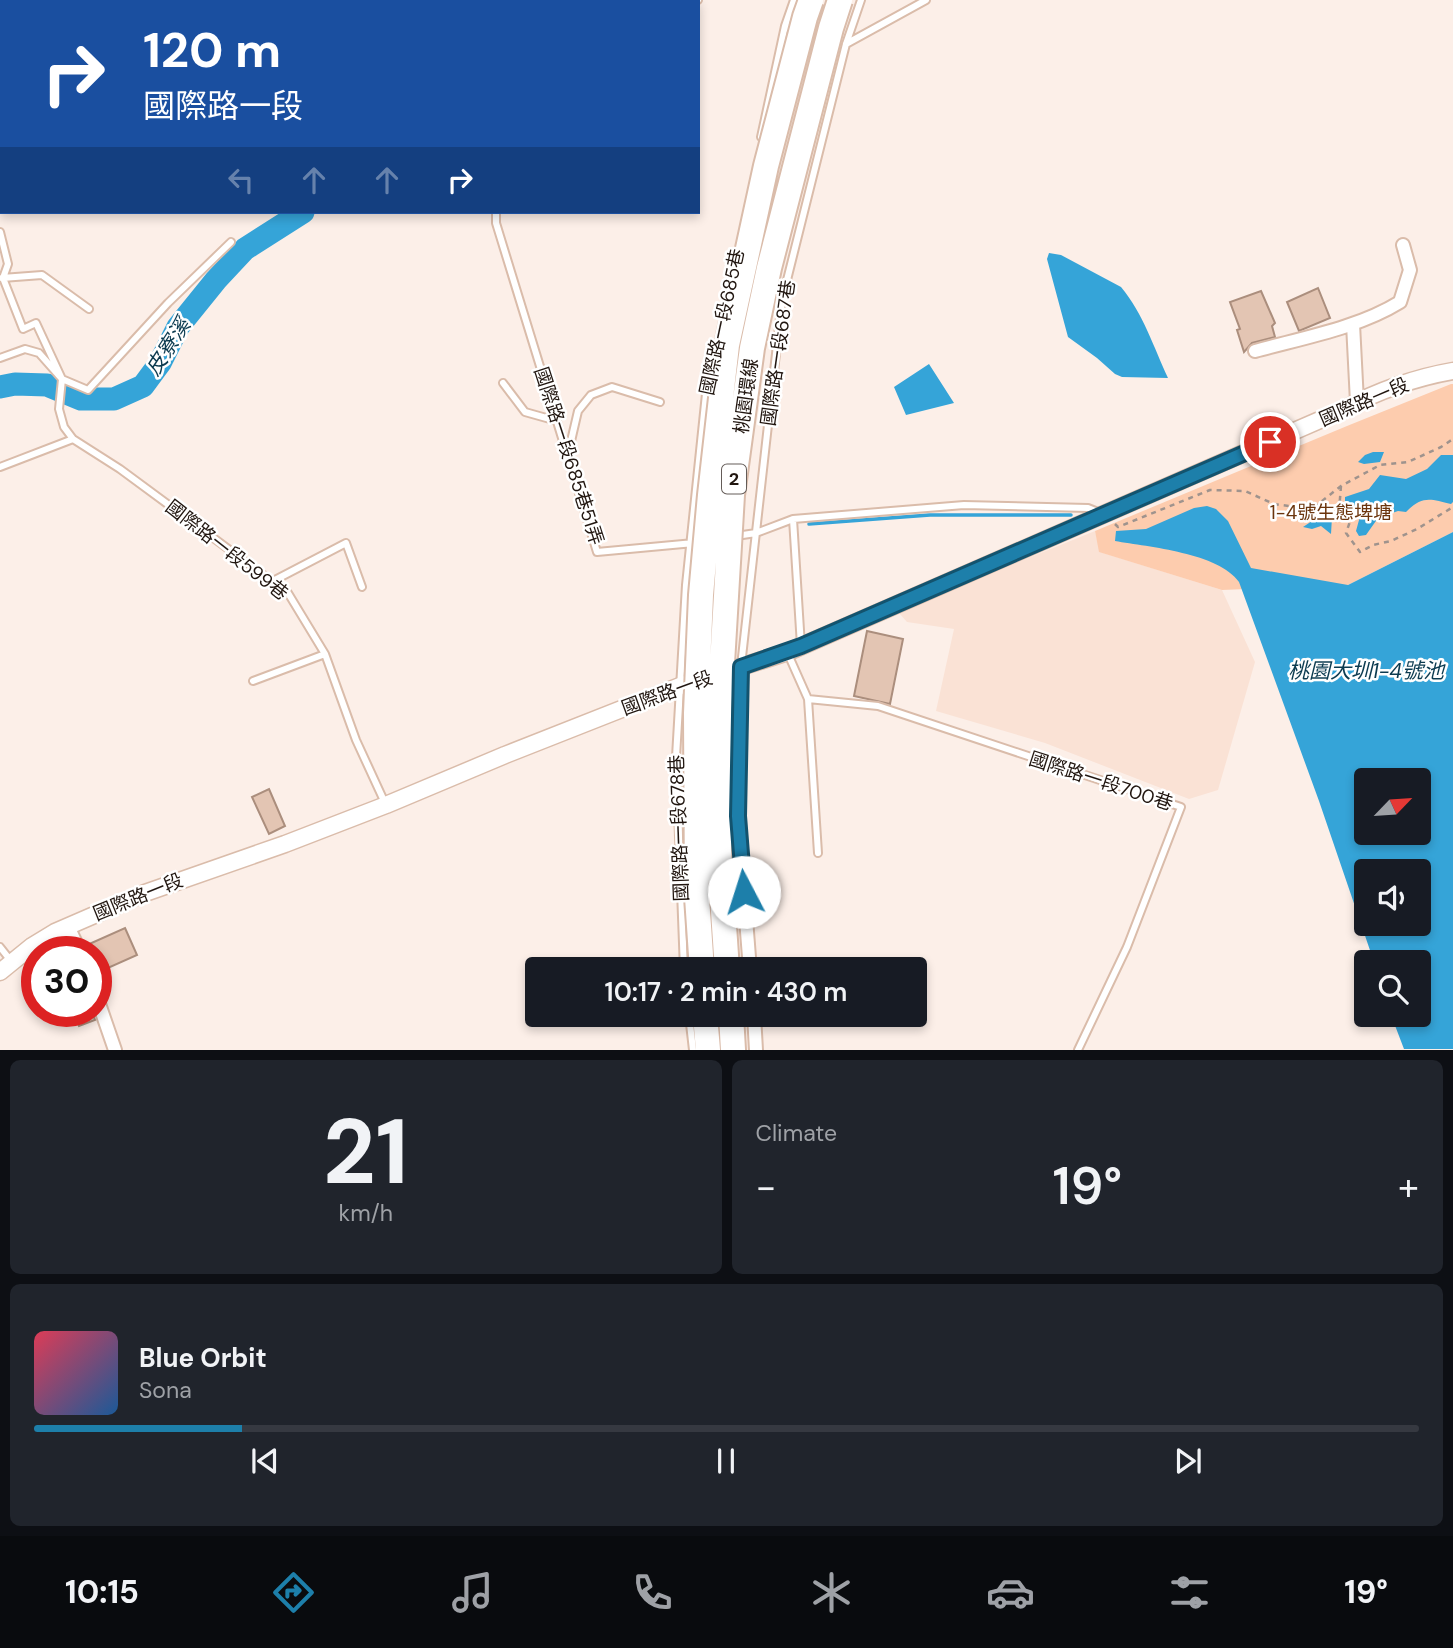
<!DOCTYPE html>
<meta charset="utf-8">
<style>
:root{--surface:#171b24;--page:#20242c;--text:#f1f3f6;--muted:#9ea1a6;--line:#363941;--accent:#1d7faa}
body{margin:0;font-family:"DM Sans","Noto Sans TC",sans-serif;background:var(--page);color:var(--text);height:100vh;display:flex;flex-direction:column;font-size:26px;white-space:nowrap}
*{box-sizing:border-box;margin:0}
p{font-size:23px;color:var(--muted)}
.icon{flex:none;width:38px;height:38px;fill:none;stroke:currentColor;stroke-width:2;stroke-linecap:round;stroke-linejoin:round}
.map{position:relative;height:1050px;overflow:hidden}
.details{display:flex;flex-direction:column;gap:10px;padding:10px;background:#0d0f14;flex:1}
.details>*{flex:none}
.banner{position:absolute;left:0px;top:0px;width:700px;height:214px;box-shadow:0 4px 10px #0003;background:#1a4fa0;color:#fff;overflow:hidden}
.needle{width:46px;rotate:65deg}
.buttons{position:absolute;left:1354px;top:768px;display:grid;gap:14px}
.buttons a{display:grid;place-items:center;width:77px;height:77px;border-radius:7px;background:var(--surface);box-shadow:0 4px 10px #0003;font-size:35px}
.speed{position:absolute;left:21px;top:936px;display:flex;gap:14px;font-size:35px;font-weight:700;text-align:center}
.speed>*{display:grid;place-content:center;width:91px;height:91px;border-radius:50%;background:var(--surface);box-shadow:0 4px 10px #0003;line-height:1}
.speed .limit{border:10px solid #d22;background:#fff;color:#111}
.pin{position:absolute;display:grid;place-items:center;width:60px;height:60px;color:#fff;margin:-30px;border:4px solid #fff;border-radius:50%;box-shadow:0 2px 7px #0007}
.me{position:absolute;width:77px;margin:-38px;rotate:355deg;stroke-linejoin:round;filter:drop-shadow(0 0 5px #0008)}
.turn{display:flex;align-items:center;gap:24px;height:147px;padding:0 28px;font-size:32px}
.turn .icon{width:91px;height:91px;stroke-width:2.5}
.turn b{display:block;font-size:49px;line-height:60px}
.lanes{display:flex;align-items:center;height:66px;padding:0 28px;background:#0003;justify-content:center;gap:35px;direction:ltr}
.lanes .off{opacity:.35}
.big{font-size:52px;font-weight:600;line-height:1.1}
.details .tile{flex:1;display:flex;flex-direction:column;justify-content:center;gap:10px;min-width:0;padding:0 24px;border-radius:10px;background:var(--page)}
.details .dial{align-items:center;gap:0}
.dial b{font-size:91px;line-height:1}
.song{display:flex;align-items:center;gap:21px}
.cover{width:84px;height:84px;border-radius:10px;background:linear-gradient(135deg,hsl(350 70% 55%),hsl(210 70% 35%))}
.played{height:7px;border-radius:4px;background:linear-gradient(90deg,var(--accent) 15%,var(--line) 15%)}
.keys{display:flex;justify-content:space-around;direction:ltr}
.heat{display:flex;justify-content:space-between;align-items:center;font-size:38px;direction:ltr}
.details .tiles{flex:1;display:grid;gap:10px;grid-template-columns:1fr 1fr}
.tile:last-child{grid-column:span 2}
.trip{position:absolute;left:525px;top:957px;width:402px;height:70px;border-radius:7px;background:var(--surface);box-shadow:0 4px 10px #0003;font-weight:600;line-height:70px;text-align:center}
.dock{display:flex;height:112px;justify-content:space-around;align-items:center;background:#090b0e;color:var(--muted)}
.dock .icon{width:49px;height:49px}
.dock .selected{color:var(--accent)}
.dock b{font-size:32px;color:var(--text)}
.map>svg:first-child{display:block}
</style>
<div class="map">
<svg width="1453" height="1050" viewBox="0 0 1453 1050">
<rect width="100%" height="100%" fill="#fcefe8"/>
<path fill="#fae2d5" d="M1095 531 1100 552 1222 590 1255 662 1218 790 1189 799 1045 743 936 711 954 629 907 622 899 613 996 571Z"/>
<path fill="#fdccae" d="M70 0H558L557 2H69Z
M1451 384H1453V532L1348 585 1222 590 1099 552 1095 531 1347 426Z"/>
<path fill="#35a4d8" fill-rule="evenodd" d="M1049 253 1061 255 1121 287C1143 313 1154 348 1168 378L1122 377 1115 374 1097 358 1068 337 1047 259Z
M929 364 954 403 906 415 894 387Z
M1373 452H1384L1380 462 1364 464 1358 462 1365 455Z
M1441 455H1453V502L1451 504C1431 499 1422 495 1406 512L1398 511 1378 518 1366 535 1359 536 1356 531 1362 509 1345 504V497L1369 489 1380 475 1406 479 1427 469Z
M1207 506 1216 509 1228 521 1251 568 1348 585 1453 532V1049H1404L1391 1015H1419V962H1374L1319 801 1239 582C1219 553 1149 547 1115 541L1116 531 1146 529 1194 508ZM1419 780V833H1367V780ZM1367 872H1419V924H1367Z
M1324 513 1332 517 1331 534 1321 526 1312 529 1303 527Z"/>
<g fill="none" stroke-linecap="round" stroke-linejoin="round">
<path stroke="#35a4d8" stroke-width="3.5" d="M809 524 930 515H1071"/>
<path stroke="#35a4d8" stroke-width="23" d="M589 2 590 0
M0 387 15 384 47 385 81 399H114L143 386 160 363 178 327 216 280 245 249 303 212"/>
</g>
<path fill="#e3c5b3" stroke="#ab8e7d" stroke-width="2" d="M1318 288 1330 318 1299 331 1287 302Z
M1261 291 1275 323 1272 326 1275 337 1252 343 1244 352 1237 330 1240 329 1230 302Z
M867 631 903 639 890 704 854 696Z
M269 789 285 826 269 834 252 797Z
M125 928 137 955 99 972 96 965V952H91L87 945Z
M73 1012H92L95 1020 79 1026Z"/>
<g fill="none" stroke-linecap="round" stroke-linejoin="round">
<g stroke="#dabcaa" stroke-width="10">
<path id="service" d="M666 0 667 2
M694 2 698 0
M785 26 794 0
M846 44 926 0
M761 137 785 26 797 30
M496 212V223L597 552 694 543
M0 232 8 264 3 278 23 329 36 323 62 379 59 409 64 427 73 439 120 469 288 593 325 654 356 740 385 803
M2 278 42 275 89 309
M0 358 25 349 39 353 62 379 88 390 168 303 231 242
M503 383 525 412 557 421
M568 454 578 411 591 395 612 387 660 402
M0 467 73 439
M793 519 801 646
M736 536 756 533 793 519 964 505 1088 508 1098 512
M273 581 346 543 362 587
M788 654 808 699 818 853
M741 666 782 300 846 44 861 0
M253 681 325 654
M808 699 878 706 1181 807 1127 947 1078 1050
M0 947 11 961
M684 970 676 757 686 585 707 384 715 349
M689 1015 693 1050"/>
</g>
<g stroke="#dabcaa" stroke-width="16">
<path id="minor" d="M1353 324 1357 402
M1255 351C1302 338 1358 328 1400 302L1410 270 1403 245
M741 667 738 816 750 970
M68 926 80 952
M96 995 115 1050
M754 1015 756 1050"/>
</g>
<g stroke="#dabcaa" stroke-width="19">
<path id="tertiary" d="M0 972 32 946 55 932 145 893 285 844 386 805 505 755 680 686 788 652 1345 409C1376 391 1418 377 1453 371"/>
</g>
<g stroke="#dabcaa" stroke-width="28">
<path id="motorway" d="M705 1015 708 1050
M731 1015 733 1050"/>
</g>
<path stroke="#9f938d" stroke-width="2.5" stroke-dasharray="5 5" stroke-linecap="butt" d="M1341 486 1339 511 1353 513 1346 533 1360 552 1373 545 1391 541 1417 529 1453 507
M1115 524 1118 527 1210 490 1245 491 1274 504 1303 508 1317 505 1341 486 1380 465 1408 462 1441 447 1453 439"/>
<use href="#service" stroke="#fff" stroke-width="6"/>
<use href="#minor" stroke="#fff" stroke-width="12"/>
<use href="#tertiary" stroke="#fff" stroke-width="16"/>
<use href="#motorway" stroke="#fff" stroke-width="24"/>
<g stroke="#dabcaa" stroke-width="28" stroke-linecap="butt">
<path id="motorway-bridge" d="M702 970 697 897 696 713 701 595 710 495 727 345 766 166 805 17 811 0
M727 970 719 851V714L732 495 752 348 769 268 831 28 840 0"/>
</g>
<use href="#motorway-bridge" stroke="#fff" stroke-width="24"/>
</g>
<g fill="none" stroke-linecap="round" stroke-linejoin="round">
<g stroke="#13536e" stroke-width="18">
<path id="route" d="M744 892 738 816 741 667 801 646 1270 442"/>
</g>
<use href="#route" stroke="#1d7faa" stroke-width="12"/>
</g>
<g text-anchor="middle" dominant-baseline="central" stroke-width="5" stroke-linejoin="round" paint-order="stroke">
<rect fill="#fff" stroke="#645c58" stroke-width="2" x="722" y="464.5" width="24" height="29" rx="5"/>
<g font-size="18" font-weight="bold" fill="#211610">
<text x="734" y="479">2</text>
</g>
<g font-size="19" fill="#211610" stroke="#fff">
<text transform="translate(722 322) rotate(-78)">國際路一段685巷</text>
<text transform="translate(778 353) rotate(-82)">國際路一段687巷</text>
<text transform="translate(746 396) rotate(-82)">桃園環線</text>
<text transform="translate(1364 402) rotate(-23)">國際路一段</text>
<text transform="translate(569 456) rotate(72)">國際路一段685巷51弄</text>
<text transform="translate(227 550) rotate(38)">國際路一段599巷</text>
<text transform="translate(667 693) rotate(-20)">國際路一段</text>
<text transform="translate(1101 781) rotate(18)">國際路一段700巷</text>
<text transform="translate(679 828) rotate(-92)">國際路一段678巷</text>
<text transform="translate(138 897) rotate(-22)">國際路一段</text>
</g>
<g font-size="19" fill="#6b350d" stroke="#fff">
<text x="1331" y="512">1-4號生態埤塘</text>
</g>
<g font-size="21" font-style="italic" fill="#0c3b50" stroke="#fff">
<text transform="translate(168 347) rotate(-57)">皮寮溪</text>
<text x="1366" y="671">桃園大圳1-4號池</text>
</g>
</g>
</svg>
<div class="buttons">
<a><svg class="needle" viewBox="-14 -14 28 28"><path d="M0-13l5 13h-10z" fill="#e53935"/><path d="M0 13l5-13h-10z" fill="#9ea1a6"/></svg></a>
<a><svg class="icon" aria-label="sound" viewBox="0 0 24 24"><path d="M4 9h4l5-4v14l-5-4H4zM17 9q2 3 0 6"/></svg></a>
<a><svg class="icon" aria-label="search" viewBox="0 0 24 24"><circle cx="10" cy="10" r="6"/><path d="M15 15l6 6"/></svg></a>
</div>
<div class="speed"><div class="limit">30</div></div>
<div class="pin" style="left:1270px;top:442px;background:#d93025"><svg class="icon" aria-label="arrive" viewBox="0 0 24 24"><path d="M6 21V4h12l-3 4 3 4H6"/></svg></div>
<svg class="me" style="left:744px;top:892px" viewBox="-20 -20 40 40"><circle r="19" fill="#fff"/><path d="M0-13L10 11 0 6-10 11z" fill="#1d7faa"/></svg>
<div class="trip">10:17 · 2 min · 430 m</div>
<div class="banner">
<div class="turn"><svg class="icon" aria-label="right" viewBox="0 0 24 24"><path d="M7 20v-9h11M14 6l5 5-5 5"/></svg><div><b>120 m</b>國際路一段</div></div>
<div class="lanes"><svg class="icon off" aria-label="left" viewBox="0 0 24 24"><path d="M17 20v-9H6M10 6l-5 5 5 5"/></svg><svg class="icon off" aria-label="ahead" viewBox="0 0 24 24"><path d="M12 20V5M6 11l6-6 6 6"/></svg><svg class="icon off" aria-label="ahead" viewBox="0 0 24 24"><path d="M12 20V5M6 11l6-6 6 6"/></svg><svg class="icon" aria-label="right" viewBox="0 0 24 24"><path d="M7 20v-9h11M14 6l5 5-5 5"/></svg></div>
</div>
</div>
<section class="details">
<div class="tiles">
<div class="tile dial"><b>21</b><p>km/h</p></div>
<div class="tile"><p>Climate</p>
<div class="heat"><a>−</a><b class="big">19°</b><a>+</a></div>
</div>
<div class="tile">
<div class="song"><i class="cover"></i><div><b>Blue Orbit</b><p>Sona</p></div></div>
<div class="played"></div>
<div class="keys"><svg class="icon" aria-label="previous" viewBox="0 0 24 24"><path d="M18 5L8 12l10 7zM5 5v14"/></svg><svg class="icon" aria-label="pause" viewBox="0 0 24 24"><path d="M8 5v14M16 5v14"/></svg><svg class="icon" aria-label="next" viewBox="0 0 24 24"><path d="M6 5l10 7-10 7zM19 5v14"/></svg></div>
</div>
</div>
</section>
<nav class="dock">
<b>10:15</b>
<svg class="icon selected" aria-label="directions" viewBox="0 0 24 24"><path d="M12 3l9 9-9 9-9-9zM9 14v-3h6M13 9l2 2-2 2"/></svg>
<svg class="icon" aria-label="music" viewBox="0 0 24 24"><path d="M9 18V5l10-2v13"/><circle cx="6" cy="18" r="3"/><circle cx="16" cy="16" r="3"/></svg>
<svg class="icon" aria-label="phone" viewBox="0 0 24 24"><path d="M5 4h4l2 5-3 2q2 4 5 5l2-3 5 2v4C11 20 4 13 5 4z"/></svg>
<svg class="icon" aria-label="climate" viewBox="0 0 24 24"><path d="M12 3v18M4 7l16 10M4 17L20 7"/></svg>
<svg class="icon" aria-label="car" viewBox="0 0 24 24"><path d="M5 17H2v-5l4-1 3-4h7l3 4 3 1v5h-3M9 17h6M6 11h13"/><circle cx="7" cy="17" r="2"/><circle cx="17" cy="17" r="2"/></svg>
<svg class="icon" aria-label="filters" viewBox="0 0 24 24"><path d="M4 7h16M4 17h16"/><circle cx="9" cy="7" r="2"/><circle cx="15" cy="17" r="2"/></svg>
<b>19°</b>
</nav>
